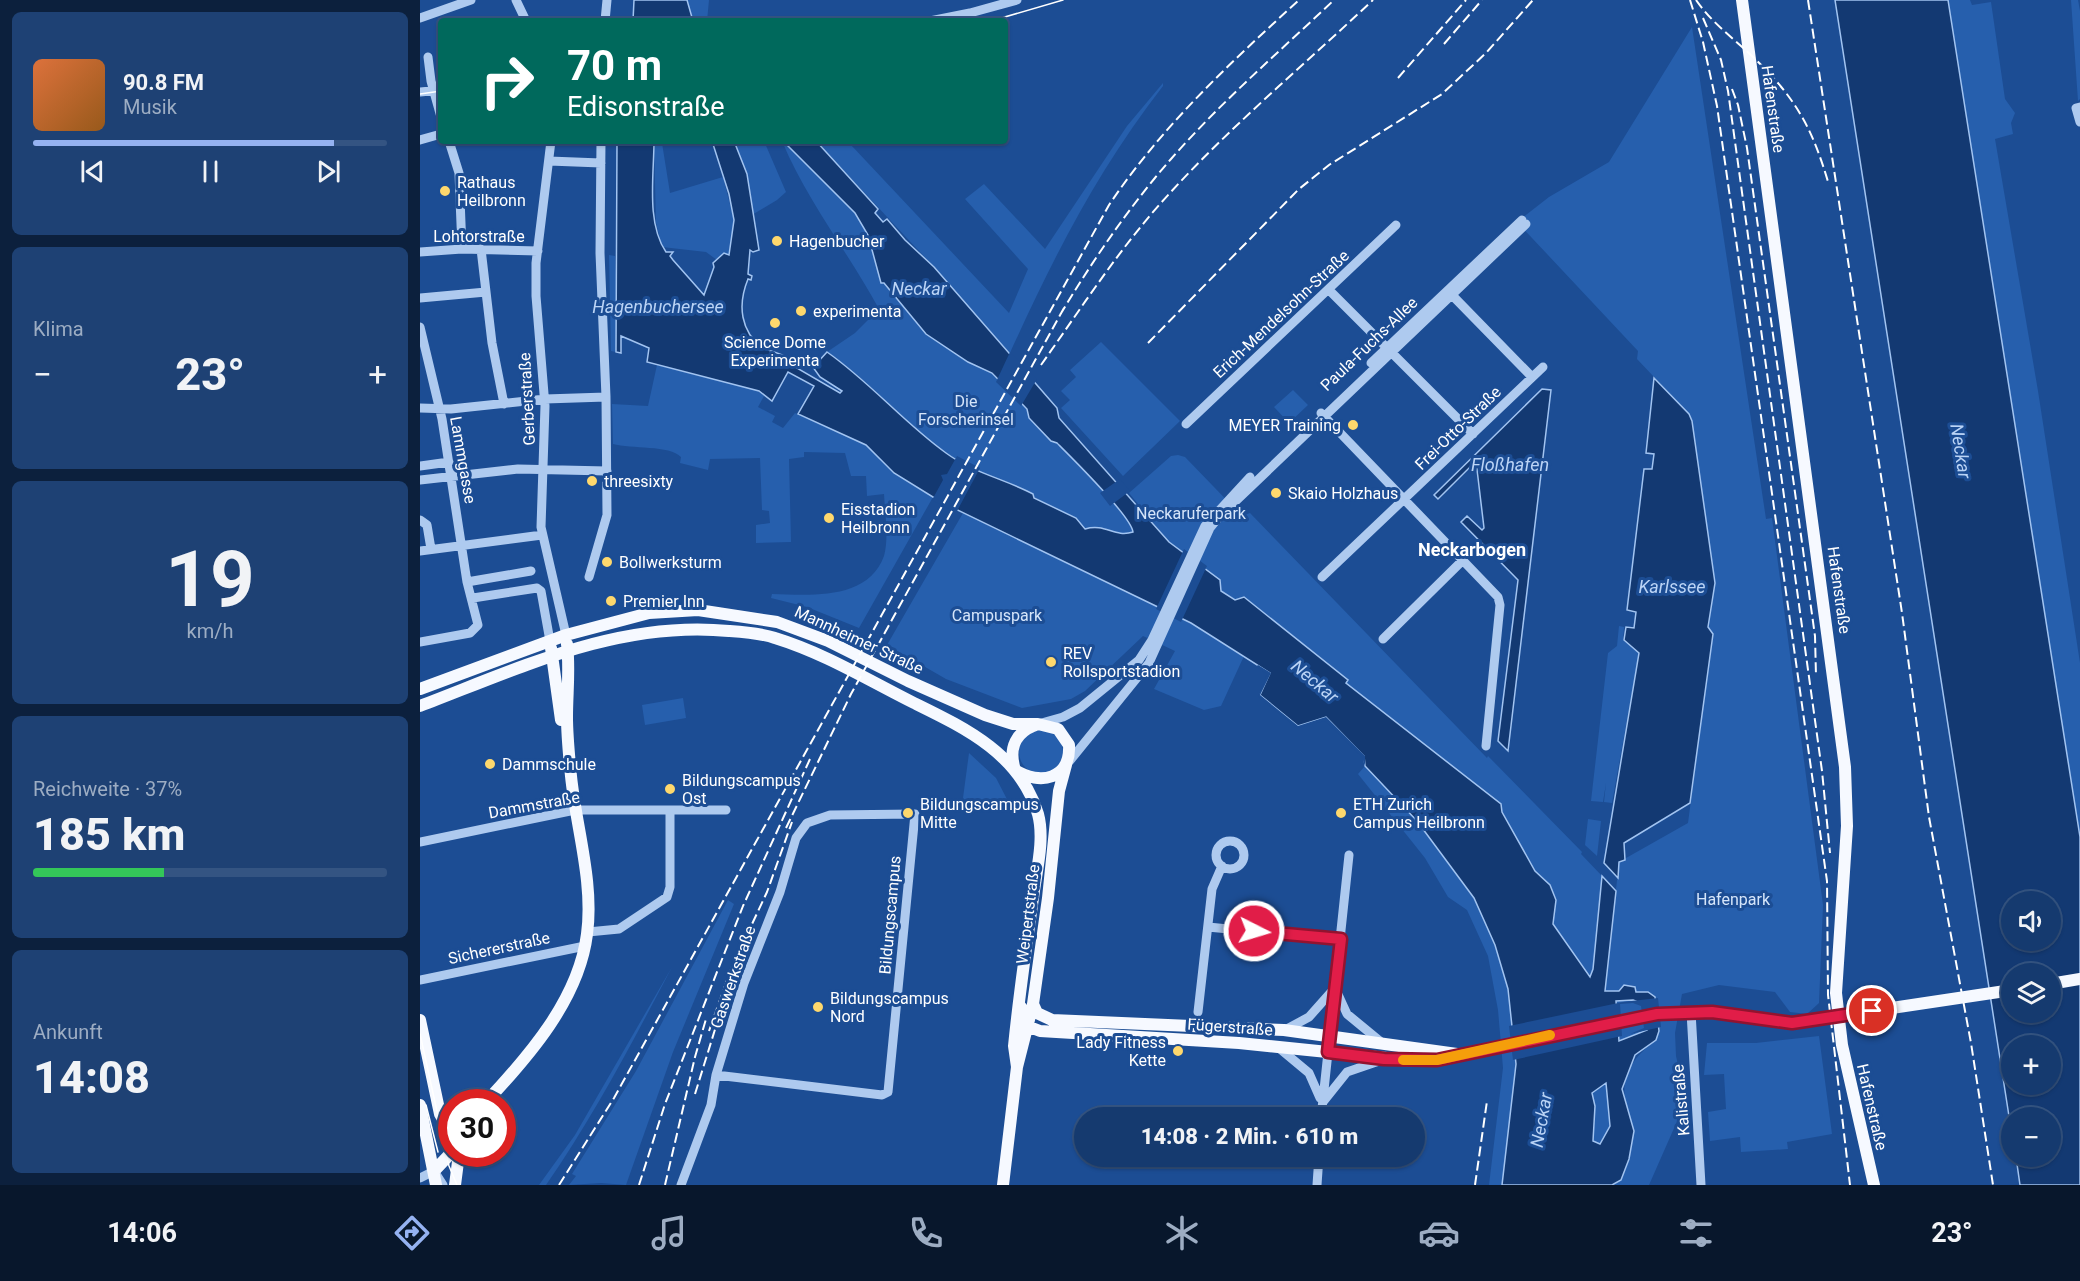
<!DOCTYPE html>
<html lang="de">
<meta charset="utf-8">
<style>
:root{--surface:#153a6f;--page:#1e4174;--text:#f1f3f6;--muted:#9dadc3;--line:#345482;--accent:#95b2f1}
body{margin:0;font-family:Roboto,sans-serif;background:var(--page);color:var(--text);height:100vh;display:flex;flex-direction:column;font-size:22px;white-space:nowrap}
*{box-sizing:border-box;margin:0}
p{font-size:20px;color:var(--muted)}
.icon{flex:none;width:33px;height:33px;fill:none;stroke:currentColor;stroke-width:2;stroke-linecap:round;stroke-linejoin:round}
.map{position:relative;flex:1;overflow:hidden}
.side{display:flex;flex-direction:column;gap:12px;padding:12px;background:#0c203d;width:420px}
.side>*{flex:none}
.top-card{position:absolute;left:18px;top:18px;width:570px;height:126px;border-radius:6px;box-shadow:0 2px 4px #0004,0 0 0 2px var(--line);background:#00695c;color:#fff;overflow:hidden}
.fabs{position:absolute;left:1581px;top:891px;display:grid;gap:12px}
.fabs a{display:grid;place-items:center;width:60px;height:60px;border-radius:50%;background:var(--surface);box-shadow:0 2px 4px #0004,0 0 0 2px var(--line);font-size:30px}
.speed{position:absolute;left:18px;top:1089px;display:flex;gap:12px;font-size:30px;font-weight:700;text-align:center}
.speed>*{display:grid;place-content:center;width:78px;height:78px;border-radius:50%;background:var(--surface);box-shadow:0 2px 4px #0004,0 0 0 2px var(--line);line-height:1}
.speed .limit{border:9px solid #d22;background:#fff;color:#111}
.pin{position:absolute;display:grid;place-items:center;width:51px;height:51px;color:#fff;margin:-26px;border:3px solid #fff;border-radius:50%;box-shadow:0 2px 6px #0007}
.me{position:absolute;width:66px;margin:-33px;rotate:95deg;stroke-linejoin:round;filter:drop-shadow(0 0 4px #0008)}
.turn{display:flex;align-items:center;gap:21px;height:126px;padding:0 30px;font-size:27px}
.turn .icon{width:78px;height:78px;stroke-width:2.5}
.turn b{display:block;font-size:42px;line-height:51px}
.big{font-size:45px;font-weight:800;line-height:1.1}
.side .tile{flex:1;display:flex;flex-direction:column;justify-content:center;gap:9px;min-width:0;padding:0 21px;border-radius:9px;background:var(--page)}
.side .dial{align-items:center;gap:0}
.dial b{font-size:78px;line-height:1}
.song{display:flex;align-items:center;gap:18px}
.cover{width:72px;height:72px;border-radius:9px;background:linear-gradient(135deg,hsl(20 70% 55%),hsl(30 70% 35%))}
.played{height:6px;border-radius:3px;background:linear-gradient(90deg,var(--accent) 85%,var(--line) 85%)}
.keys{display:flex;justify-content:space-around;direction:ltr}
.heat{display:flex;justify-content:space-between;align-items:center;font-size:33px;direction:ltr}
.charge{height:9px;border-radius:4px;background:linear-gradient(90deg,#34c759 37%,var(--line) 0)}
.trip{position:absolute;left:654px;top:1107px;width:351px;height:60px;border-radius:30px;background:var(--surface);box-shadow:0 2px 4px #0004,0 0 0 2px var(--line);font-weight:800;line-height:60px;text-align:center}
.tabs{display:flex;height:96px;justify-content:space-around;align-items:center;background:#08172c;color:var(--muted)}
.tabs .icon{width:42px;height:42px}
.tabs .on{color:var(--accent)}
.tabs b{font-size:27px;color:var(--text)}
main{display:flex;flex:1;min-height:0}
.map>svg:first-child{display:block}
</style>
<main>
<section class="side">
<div class="tile">
<div class="song"><i class="cover"></i><div><b>90.8 FM</b><p>Musik</p></div></div>
<div class="played"></div>
<div class="keys"><svg class="icon" aria-label="previous" viewBox="0 0 24 24"><path d="M18 5L8 12l10 7zM5 5v14"/></svg><svg class="icon" aria-label="pause" viewBox="0 0 24 24"><path d="M8 5v14M16 5v14"/></svg><svg class="icon" aria-label="next" viewBox="0 0 24 24"><path d="M6 5l10 7-10 7zM19 5v14"/></svg></div>
</div>
<div class="tile"><p>Klima</p>
<div class="heat"><a>−</a><b class="big">23°</b><a>+</a></div>
</div>
<div class="tile dial"><b>19</b><p>km/h</p></div>
<div class="tile"><p>Reichweite · 37%</p><b class="big">185 km</b><div class="charge"></div></div>
<div class="tile"><p>Ankunft</p><b class="big">14:08</b></div>
</section>
<div class="map">
<svg width="1660" height="1185" viewBox="0 0 1660 1185">
<rect width="100%" height="100%" fill="#1c4d94"/>
<path fill="#265fad" d="M267 0H289L287 21H273Z
M1528 0H1550L1552 5 1571 2 1585 99 1595 113 1591 123 1593 134 1575 139 1618 391 1660 663V837Z
M1651 0H1658L1660 11V99L1658 101Z
M1272 27 1346 519 1352 518 1403 905 1399 1003 1387 1014 1370 1012 1355 992 1299 985 1262 994 1255 1033 1256 1056 1266 1101 1229 1185H1192L1201 1180C1204 1173 1208 1165 1209 1158 1215 1104 1182 1081 1236 1040L1228 992H1216L1215 986 1204 985 1199 991H1185L1199 862 1268 823 1293 634 1288 627 1295 583 1269 414 1217 359 1218 351 1097 222 1129 197 1189 162Z
M743 83V86C677 171 633 258 589 355L514 267 396 141H435L431 145 589 313 608 269 545 199 564 184 625 249 707 126Z
M234 141 242 143 250 193 303 177 314 220 309 256 304 253 297 260 286 252 242 247 236 223Z
M323 141H344L366 192 357 200 332 215 327 174 315 144Z
M362 141 435 213 448 235 461 283 464 282 506 334 548 362 572 373 607 409 631 441 637 443C652 459 710 515 713 532 695 538 686 523 665 529L656 518 614 497 613 494C585 479 553 473 526 453 484 423 450 382 407 352L435 333 459 309C428 252 387 201 362 141Z
M189 255 195 256 198 311 196 352 191 351Z
M681 342 760 421 703 476 641 408 650 400 641 391 656 377 650 370Z
M237 365 339 391 344 396 338 407 355 416 352 422 363 428 375 413 446 445 474 473 513 497 439 628 387 607 351 598 352 594C389 595 448 601 464 556 469 538 465 513 464 494L447 496 446 476H431L425 453 384 452V457L369 459 371 542 336 543V525L350 523 349 511 342 510 340 458 290 459 288 470 260 463 261 457C250 445 211 449 193 444L192 404 228 406Z
M873 390 888 405 869 423 854 407Z
M758 455 765 457 822 516 830 513 1067 758 1068 756 1162 852 1161 854 1182 876 1173 969 1170 978 1133 924 1136 900 1130 885 1115 871 1082 812 1081 804 926 683 928 679 866 630 801 591 800 580 749 542 709 493 751 456Z
M543 513 771 623 824 656 801 706 784 710 734 689 755 651 723 636 665 691 651 699 602 708 526 679 467 645Z
M1199 626 1204 627 1203 640 1219 653 1192 803 1184 802 1186 783 1183 802 1171 801 1188 653 1197 646Z
M263 698 266 718 225 725 222 705Z
M599 752a22 22 0 1 1 44 0a22 22 0 1 1-44 0Z
M549 753 576 778 590 805H549L543 798Z
M945 766 997 821 1054 898 1075 945 1088 989 1096 1064 1082 1185H1069L1083 1068 1078 1010 1068 956 1047 910 1028 897 1005 858 938 774Z
M1168 819 1181 821 1177 856 1165 845Z
M308 900 314 904 253 1052 206 1185 181 1183 149 1185 156 1176 152 1174 216 1071Z
M252 967C213 1041 174 1116 126 1185H119L155 1135Z
M1213 1000 1224 1004 1227 1030 1199 1041 1196 1001Z
M1399 1036 1412 1134 1367 1142 1368 1149 1321 1152 1320 1137 1290 1141 1288 1112 1306 1109 1304 1074 1284 1075 1287 1043H1336Z
M1187 1083 1190 1127 1181 1144 1173 1141 1175 1106 1172 1093Z"/>
<path fill="#133972" stroke="#a2c4f1" stroke-width="1.5" fill-rule="evenodd" d="M214 0H267L273 21H213Z
M1415 0H1528L1660 837V1185H1600L1596 1157 1630 1156V1118H1592L1591 1129ZM1592 902H1630V940H1592ZM1592 974H1630V1012H1592ZM1592 1046H1630V1084H1592Z
M197 141H234C234 175 226 223 246 252H253L250 256 253 260 284 295 294 267 293 263 304 253 309 255 314 220 309 194 292 141H314L327 174 339 250 333 252 330 250 328 274 332 276 331 280 328 279C317 306 321 331 342 348 345 349 374 359 381 362L375 367 420 393 422 391 400 377 390 363H397L407 352C450 382 484 423 526 453 553 473 585 479 613 494L614 498 656 518 665 529C686 523 694 538 713 532 711 516 652 458 637 443L631 441 609 418 607 409 572 373 548 362 506 334 464 283H461L448 235 435 213 363 141H396L458 209 455 213 463 222 467 219 485 240 514 267 637 408 639 418 749 542 800 580 801 591 815 600 824 597 928 680 926 683 1081 804 1082 812 1115 871 1130 885 1136 900 1133 924 1170 977 1173 969 1182 876 1196 891 1185 991H1199L1204 985 1215 987 1216 992H1228L1235 997 1239 1031 1236 1040 1215 1055 1202 1089 1214 1131 1209 1159 1201 1180 1192 1185H1082L1096 1064 1088 989 1075 945 1054 898 997 821 945 766 944 756 906 717 878 726 840 695 850 673 771 623 521 502 474 473 446 445 378 414 394 386 368 372 352 401 339 391 227 362 229 348 201 336V353L196 352ZM1213 1000 1223 1004 1227 1030 1199 1041 1196 1001ZM1186 1083 1190 1126 1180 1144 1173 1141 1175 1106 1172 1093Z
M1234 378 1269 414 1272 421 1295 583 1288 627 1293 634 1270 803 1204 843 1205 860 1199 862 1198 878 1184 863 1219 653 1204 640 1206 627 1214 628 1216 612 1207 610 1224 469H1232L1234 454 1226 453Z
M1122 389 1131 390 1088 751 1078 741 1098 580 1041 522 1047 516 1062 530 1064 528 1056 461 1018 499 1014 495Z"/>
<path fill="#1c4d94" d="M590 352 617 379 601 406 576 382Z
M537 456 560 468 536 513 512 500 523 480 521 475 527 474Z
M700 479 710 491 690 506 680 493Z
M764 549 787 566 761 622 736 609Z
M838 665 851 673 840 695 878 726 906 717 945 756V766L942 757 905 721 877 728 838 697 847 674 836 667Z
M1238 998 1241 1027 1210 1034 1224 1028 1221 1006 1213 1003 1200 1004 1202 1036 1093 1060 1089 1026 1203 1002Z"/>
<g fill="none" stroke-linecap="round" stroke-linejoin="round">
<path stroke="#aecaef" stroke-width="9" d="M96 0 106 21
M0 18 51 0
M185 21 187 0
M510 21 550 13 597 0
M8 57 11 81 21 117
M0 92 21 90
M1660 107 1656 108 1660 122
M0 140 21 134
M29 141 39 173 42 249
M131 141 116 263V296L125 406 121 527 146 635
M129 161 181 163
M61 249 72 343 84 404
M0 252 42 249 118 251
M909 290 1053 434
M1028 291 1112 377
M0 298 66 292
M0 327 22 419 47 582 58 625 50 633 0 642
M951 363 1102 220
M0 408 31 409 125 399 186 397
M901 413 1078 597 1080 605 1066 746
M766 424 976 225
M0 466 29 462
M0 480 98 469 187 471
M0 520 7 525 11 549
M0 551 122 535
M169 577 187 515 186 397 180 253 181 141
M902 577 1123 367
M47 582 111 571
M53 598 117 588 121 591 130 641
M963 639 1043 560
M618 724 643 717 660 708 719 660 732 640 785 526 830 477
M648 763 729 663 790 528 799 517 1106 224
M796 855a14 14 0 1 1 28 0a14 14 0 1 1-28 0Z
M0 842 155 810H306
M788 927 921 940
M168 932 199 929 247 897 250 887V812
M0 980 165 946
M916 990 927 1014 961 1042
M778 1012 792 889 802 866
M1271 1012 1281 1185
M865 1030 889 1017 913 990
M859 1048 889 1073 900 1098
M903 1102 927 1072 962 1060
M901 1118 929 855
M0 1178 14 1171 23 1185
M261 1185 291 1105 296 1075 324 983 360 892 376 838 387 823 410 815 495 814 468 1092 462 1095 296 1075
M897 1185 899 1156"/>
<path stroke="#f6f9ff" stroke-width="12" d="M1322 0 1425 767 1427 826 1416 993 1422 1045 1454 1185
M131 648 141 720
M0 689 146 635 229 613 278 610 357 622 408 641 488 681 565 715 593 724H618
M0 706C100 668 199 620 309 631 324 632 340 633 355 638 404 653 448 680 494 703 545 728 600 754 618 814 625 840 616 872 613 898 606 947 599 996 594 1046L597 1067
M618 724 638 729 649 745C651 779 620 786 595 770 588 748 596 731 618 724Z
M1630 984 1660 979
M613 1004 617 1013 632 1020 864 1030 1037 1054
M601 1007 607 1026 620 1031 819 1043 996 1061 1017 1060 1237 1014 1291 1012 1372 1023
M0 1020 20 1114 32 1135
M66 1102C109 1056 159 999 167 934 174 882 156 827 151 776 149 756 147 736 147 717 147 693 150 668 147 644
M0 1105 16 1185
M14 1171 32 1152
M35 1185 39 1154
M583 1185 597 1067 613 1004 628 898 639 791 646 765"/>
<path stroke="#fff" stroke-width="1.5" d="M571 21 643 0
M0 94 21 91
M0 1034 29 1166 37 1185
M6 1105 18 1152"/>
<path stroke="#fff" stroke-width="2" stroke-dasharray="10 4.5" stroke-linecap="butt" d="M1270 0 1283 42 1297 106 1407 881 1408 995 1430 1185
M1276 0C1292 23 1312 37 1332 56 1376 98 1392 127 1409 185
M1388 0 1482 613 1509 817 1551 1043 1573 1185
M1283 18 1301 60 1308 91 1402 771 1410 853
M1024 44 1062 0
M978 78 1046 0
M1312 89 1318 105 1327 148 1395 636 1396 676
M640 315C673 260 709 207 751 159 801 102 859 52 914 0
M728 343 879 189 909 165 1022 94 1066 53 1113 0
M621 365C662 307 701 246 749 194 812 125 885 64 953 0
M366 828 431 694 644 308
M289 1031 311 969 347 892 372 822
M275 1094 297 1023
M139 1185 194 1098 689 205C742 126 809 64 879 0
M219 1185 245 1104 323 906 390 759
M245 1185 275 1057 286 1019
M1055 1185 1067 1101"/>
<path stroke="#f6f9ff" stroke-width="12" d="M1372 1023 1592 990"/>
</g>
<g fill="none" stroke-linecap="round" stroke-linejoin="round">
<g stroke="#92132f" stroke-width="15">
<path id="route" d="M834 931 921 939 908 1052 964 1059 1017 1060 1237 1014 1292 1012 1372 1023 1452 1011"/>
</g>
<use href="#route" stroke="#e11d48" stroke-width="10"/>
<path stroke="#f59e0b" stroke-width="10" d="M983 1060H1017L1130 1035"/>
</g>
<g fill="#fed86d" stroke="#1c4d94" stroke-width="2">
<circle cx="25" cy="191" r="6"/>
<circle cx="357" cy="241" r="6"/>
<circle cx="381" cy="311" r="6"/>
<circle cx="355" cy="323" r="6"/>
<circle cx="933" cy="425" r="6"/>
<circle cx="172" cy="481" r="6"/>
<circle cx="856" cy="493" r="6"/>
<circle cx="409" cy="518" r="6"/>
<circle cx="187" cy="562" r="6"/>
<circle cx="191" cy="601" r="6"/>
<circle cx="631" cy="662" r="6"/>
<circle cx="70" cy="764" r="6"/>
<circle cx="250" cy="789" r="6"/>
<circle cx="488" cy="813" r="6"/>
<circle cx="921" cy="813" r="6"/>
<circle cx="398" cy="1007" r="6"/>
<circle cx="758" cy="1051" r="6"/>
</g>
<g text-anchor="middle" dominant-baseline="central" stroke-width="6" stroke-linejoin="round" paint-order="stroke">
<g font-size="16" fill="#fff" stroke="#1c4d94">
<text transform="translate(1353 109) rotate(82)">Hafenstraße</text>
<text x="59" y="236">Lohtorstraße</text>
<text transform="translate(861 314) rotate(-43)">Erich-Mendelsohn-Straße</text>
<text transform="translate(949 344) rotate(-44)">Paula-Fuchs-Allee</text>
<text transform="translate(107 399) rotate(-93)">Gerberstraße</text>
<text transform="translate(1038 428) rotate(-44)">Frei-Otto-Straße</text>
<text transform="translate(43 460) rotate(80)">Lammgasse</text>
<text transform="translate(1419 590) rotate(82)">Hafenstraße</text>
<text transform="translate(439 640) rotate(25)">Mannheimer Straße</text>
<text transform="translate(114 805) rotate(-10)">Dammstraße</text>
<text transform="translate(608 914) rotate(-83)">Weipertstraße</text>
<text transform="translate(470 915) rotate(-85)">Bildungscampus</text>
<text transform="translate(79 948) rotate(-12)">Sichererstraße</text>
<text transform="translate(313 977) rotate(-71)">Gaswerkstraße</text>
<text transform="translate(810 1027) rotate(4)">Fügerstraße</text>
<text transform="translate(1261 1100) rotate(-95)">Kalistraße</text>
<text transform="translate(1452 1107) rotate(77)">Hafenstraße</text>
</g>
<g font-size="16" fill="#fff" stroke="#1c4d94" text-anchor="start">
<text x="37" y="182">Rathaus<tspan x="37" dy="18">Heilbronn</tspan></text>
<text x="369" y="241">Hagenbucher</text>
<text x="393" y="311">experimenta</text>
<text x="355" y="342" text-anchor="middle">Science Dome<tspan x="355" dy="18">Experimenta</tspan></text>
<text x="921" y="425" text-anchor="end">MEYER Training</text>
<text x="184" y="481">threesixty</text>
<text x="868" y="493">Skaio Holzhaus</text>
<text x="421" y="509">Eisstadion<tspan x="421" dy="18">Heilbronn</tspan></text>
<text x="199" y="562">Bollwerksturm</text>
<text x="203" y="601">Premier Inn</text>
<text x="643" y="653">REV<tspan x="643" dy="18">Rollsportstadion</tspan></text>
<text x="82" y="764">Dammschule</text>
<text x="262" y="780">Bildungscampus<tspan x="262" dy="18">Ost</tspan></text>
<text x="500" y="804">Bildungscampus<tspan x="500" dy="18">Mitte</tspan></text>
<text x="933" y="804">ETH Zurich<tspan x="933" dy="18">Campus Heilbronn</tspan></text>
<text x="410" y="998">Bildungscampus<tspan x="410" dy="18">Nord</tspan></text>
<text x="746" y="1042" text-anchor="end">Lady Fitness<tspan x="746" dy="18">Kette</tspan></text>
</g>
<g font-size="16" fill="#d5e5fa" stroke="#1c4d94">
<text x="546" y="401">Die<tspan x="546" dy="18">Forscherinsel</tspan></text>
<text x="771" y="513">Neckaruferpark</text>
<text x="577" y="615">Campuspark</text>
<text x="1313" y="899">Hafenpark</text>
</g>
<g font-size="18" font-style="italic" fill="#bbd4f6" stroke="#1c4d94">
<text x="499" y="288">Neckar</text>
<text x="238" y="306">Hagenbuchersee</text>
<text transform="translate(1541 451) rotate(81)">Neckar</text>
<text x="1090" y="464">Floßhafen</text>
<text x="1252" y="586">Karlssee</text>
<text transform="translate(895 681) rotate(40)">Neckar</text>
<text transform="translate(1121 1120) rotate(-80)">Neckar</text>
</g>
<g font-size="18" font-weight="bold" fill="#fff" stroke="#1c4d94">
<text x="1052" y="549">Neckarbogen</text>
</g>
</g>
</svg>
<div class="fabs">
<a><svg class="icon" aria-label="sound" viewBox="0 0 24 24"><path d="M4 9h4l5-4v14l-5-4H4zM17 9q2 3 0 6"/></svg></a>
<a><svg class="icon" aria-label="layers" viewBox="0 0 24 24"><path d="M12 4l9 5-9 5-9-5zM3 14l9 5 9-5"/></svg></a>
<a>+</a>
<a>−</a>
</div>
<div class="speed"><div class="limit">30</div></div>
<div class="pin" style="left:1452px;top:1011px;background:#d93025"><svg class="icon" aria-label="arrive" viewBox="0 0 24 24"><path d="M6 21V4h12l-3 4 3 4H6"/></svg></div>
<svg class="me" style="left:834px;top:931px" viewBox="-20 -20 40 40"><circle r="17" fill="#e11d48" stroke="#fff" stroke-width="3"/><path d="M0-11L8 9 0 5-8 9z" fill="#fff"/></svg>
<div class="trip">14:08 · 2 Min. · 610 m</div>
<div class="top-card">
<div class="turn"><svg class="icon" aria-label="right" viewBox="0 0 24 24"><path d="M7 20v-9h11M14 6l5 5-5 5"/></svg><div><b>70 m</b>Edisonstraße</div></div>
</div>
</div>
</main>
<nav class="tabs">
<b>14:06</b>
<svg class="icon on" aria-label="directions" viewBox="0 0 24 24"><path d="M12 3l9 9-9 9-9-9zM9 14v-3h6M13 9l2 2-2 2"/></svg>
<svg class="icon" aria-label="music" viewBox="0 0 24 24"><path d="M9 18V5l10-2v13"/><circle cx="6" cy="18" r="3"/><circle cx="16" cy="16" r="3"/></svg>
<svg class="icon" aria-label="phone" viewBox="0 0 24 24"><path d="M5 4h4l2 5-3 2q2 4 5 5l2-3 5 2v4C11 20 4 13 5 4z"/></svg>
<svg class="icon" aria-label="climate" viewBox="0 0 24 24"><path d="M12 3v18M4 7l16 10M4 17L20 7"/></svg>
<svg class="icon" aria-label="car" viewBox="0 0 24 24"><path d="M5 17H2v-5l4-1 3-4h7l3 4 3 1v5h-3M9 17h6M6 11h13"/><circle cx="7" cy="17" r="2"/><circle cx="17" cy="17" r="2"/></svg>
<svg class="icon" aria-label="filters" viewBox="0 0 24 24"><path d="M4 7h16M4 17h16"/><circle cx="9" cy="7" r="2"/><circle cx="15" cy="17" r="2"/></svg>
<b>23°</b>
</nav>
